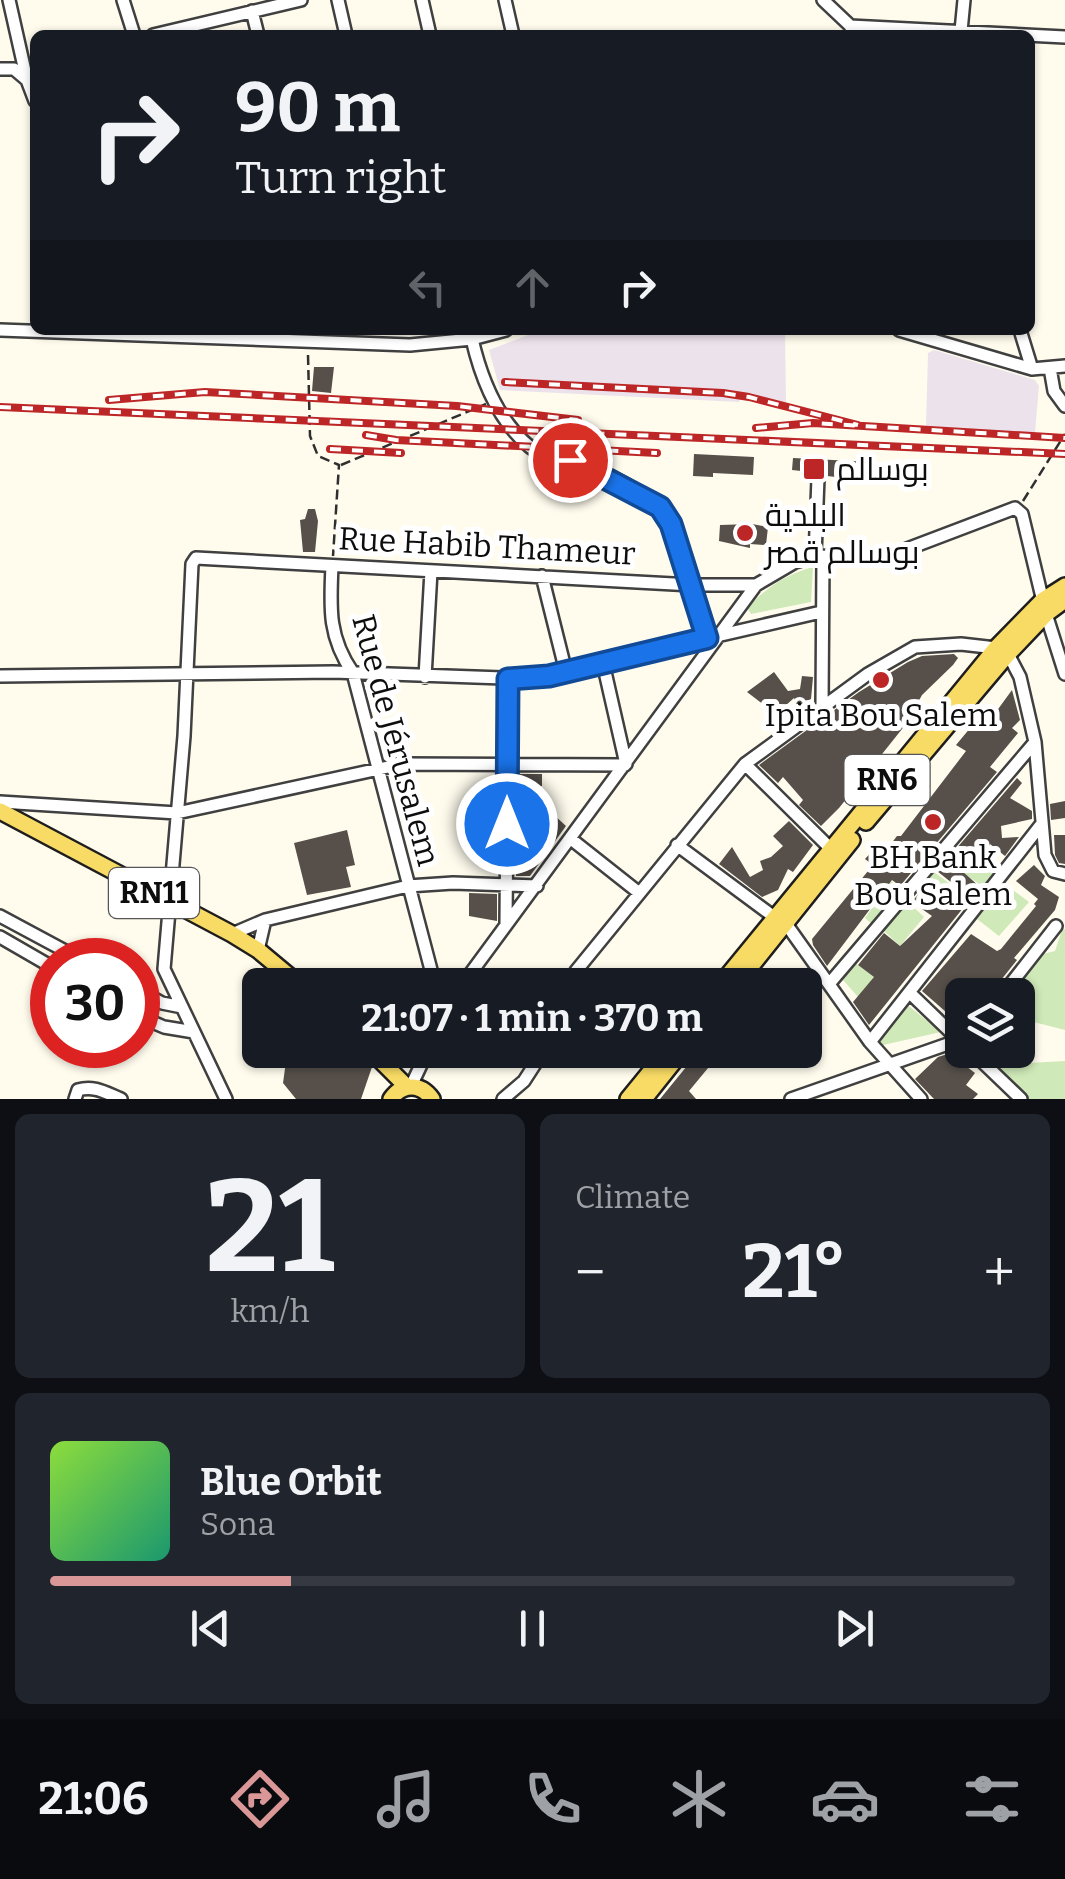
<!DOCTYPE html>
<meta charset="utf-8">
<style>
:root{--surface:#171b24;--page:#20242c;--text:#f1f3f6;--muted:#9ea1a6;--line:#363941;--accent:#da9798}
body{margin:0;font-family:Bitter,Cairo,serif;background:var(--page);color:var(--text);height:100vh;display:flex;flex-direction:column;font-size:38px;white-space:nowrap}
*{box-sizing:border-box;margin:0}
p{font-size:32px;color:var(--muted)}
.icon{flex:none;width:55px;height:55px;fill:none;stroke:currentColor;stroke-width:2;stroke-linecap:round;stroke-linejoin:round}
.map{position:relative;height:1099px;overflow:hidden}
.drawer{display:flex;flex-direction:column;gap:15px;padding:15px;background:#0d0f14;flex:1}
.drawer>*{flex:none}
.guide{position:absolute;left:30px;top:30px;width:1005px;height:305px;border-radius:15px;box-shadow:0 2px 8px #0004;background:#171b24;color:var(--text);overflow:hidden}
.buttons{position:absolute;left:945px;top:978px;display:grid;gap:20px}
.buttons a{display:grid;place-items:center;width:90px;height:90px;border-radius:15px;background:var(--surface);box-shadow:0 2px 8px #0004;font-size:50px}
.speed{position:absolute;left:30px;top:938px;display:flex;gap:20px;font-size:50px;font-weight:700;text-align:center}
.speed>*{display:grid;place-content:center;width:130px;height:130px;border-radius:50%;background:var(--surface);box-shadow:0 2px 8px #0004;line-height:1}
.speed .limit{border:15px solid #d22;background:#fff;color:#111}
.pin{position:absolute;display:grid;place-items:center;width:85px;height:85px;color:#fff;margin:-42px;border:5px solid #fff;border-radius:50%;box-shadow:0 2px 10px #0007}
.me{position:absolute;width:110px;margin:-55px;rotate:0deg;stroke-linejoin:round;filter:drop-shadow(0 0 8px #0008)}
.turn{display:flex;align-items:center;gap:35px;height:210px;padding:0 40px;font-size:45px}
.turn .icon{width:130px;height:130px;stroke-width:2.5}
.turn b{display:block;font-size:70px;line-height:85px}
.lanes{display:flex;align-items:center;height:95px;padding:0 40px;background:#0003;justify-content:center;gap:50px;direction:ltr}
.lanes .off{opacity:.35}
.big{font-size:75px;font-weight:700;line-height:1.1}
.drawer .card{flex:1;display:flex;flex-direction:column;justify-content:center;gap:15px;min-width:0;padding:0 35px;border-radius:15px;background:var(--page)}
.drawer .dial{align-items:center;gap:0}
.dial b{font-size:130px;line-height:1}
.song{display:flex;align-items:center;gap:30px}
.cover{width:120px;height:120px;border-radius:15px;background:linear-gradient(135deg,hsl(90 70% 55%),hsl(160 70% 35%))}
.played{height:10px;border-radius:5px;background:linear-gradient(90deg,var(--accent) 25%,var(--line) 25%)}
.keys{display:flex;justify-content:space-around;direction:ltr}
.heat{display:flex;justify-content:space-between;align-items:center;font-size:55px;direction:ltr}
.drawer .tiles{flex:1;display:grid;gap:15px;grid-template-columns:1fr 1fr}
.card:last-child{grid-column:span 2}
.trip{position:absolute;left:242px;top:968px;width:580px;height:100px;border-radius:15px;background:var(--surface);box-shadow:0 2px 8px #0004;font-weight:700;line-height:100px;text-align:center}
.menu{display:flex;height:160px;justify-content:space-around;align-items:center;background:#090b0e;color:var(--muted)}
.menu .icon{width:70px;height:70px}
.menu .active{color:var(--accent)}
.menu b{font-size:45px;color:var(--text)}
.map>svg:first-child{display:block}
</style>
<div class="map">
<svg width="1065" height="1099" viewBox="0 0 1065 1099">
<rect width="100%" height="100%" fill="#fffcee"/>
<path fill="#ece2ec" d="M541 330H785L786 404 743 393 739 402 500 390 489 350Z
M934 350 1035 380 1039 386 1035 433 926 426 928 353Z"/>
<path fill="#cfe9b8" d="M813 567 811 602 751 614 747 608C767 587 785 575 813 567Z
M974 856 996 872 984 887 967 876 960 884 954 880Z
M930 869 953 886 940 898 921 882Z
M891 881 899 888 873 925 865 918Z
M1005 884 1029 902 999 936 977 919Z
M906 900 924 917 900 946 883 930Z
M1065 929V1030L1018 1018V995H1011L1043 954 1055 951 1062 930Z
M855 963 874 977 859 998 843 980Z
M905 1003 941 1032 883 1045 877 1039Z
M1065 1061V1099H1027L994 1065Z"/>
<path fill="#564f4a" d="M314 367H334L331 393 312 391Z
M694 454 754 457 753 475 713 473V477L693 476Z
M793 458 873 462V473L855 472V478L836 477 827 476 817 469 809 475H801V471L792 470Z
M308 509H315L318 521 315 552H303L300 520 305 519Z
M752 524 768 527 766 545 750 544V548L719 541 720 525Z
M954 654 958 658 953 665 922 695 906 724 839 808 821 826 799 805 803 800 783 777 778 783 759 765 859 692 908 662 922 656Z
M774 672 788 691 800 689 802 676 813 677 811 699 797 706 794 698 776 714 747 692Z
M1012 690 1020 720 1012 728 1018 733 990 767 997 772 900 886 892 880 827 966 813 945 812 939 873 865 865 859 876 847 884 853 897 836H901L966 751 956 745 976 721 985 727Z
M517 774H542V786L516 785Z
M1017 778 1022 783 1010 798 1032 811V819L1001 826 1002 838 1019 837 1005 856 990 844 980 861 974 855 962 871 980 887 869 1025 853 1002 874 977 858 965 884 933 900 946 932 916 912 902 923 888 944 903 957 887 937 871Z
M1065 801V818L1051 820 1050 804Z
M553 814 566 826 530 876H516V837L534 838V827H543Z
M789 821 813 845 793 872 788 869 778 890 762 897 719 864 732 847 750 877 763 870 760 861 771 857 783 846 773 836Z
M347 830 355 865 346 867 351 887 307 895 294 843Z
M1054 835H1065V864L1059 863 1055 855Z
M1034 865 1045 876 1041 885 1059 897 1055 910 1014 958 1017 960 989 995H962V1026L922 991 971 934 997 951 1001 949 1036 906 1034 904 1038 899 1016 881Z
M469 893 497 894V921L469 916Z
M291 1050H354L372 1067 361 1099H296L283 1083 287 1054Z
M700 1050H712L718 1056 689 1091 696 1099H660Z
M957 1051 966 1059 962 1063 975 1073 966 1085 978 1094 973 1099H934L915 1079 938 1057Z"/>
<g fill="none" stroke-linecap="round" stroke-linejoin="round">
<g stroke="#404040" stroke-width="16">
<path id="minor" d="M9 0 27 80
M123 0 134 35
M338 0 346 35
M422 0 430 35
M505 0 513 35
M823 0 860 35
M252 11 258 35
M850 26 1065 37
M961 31 964 0
M153 35 301 0
M0 69H14L27 80 35 101
M0 330 410 345 472 339 506 330
M899 330 1032 369 1065 366
M1020 330 1032 369
M472 339C481 378 497 420 530 447 540 455 555 456 567 459 602 470 651 492 671 524L707 638
M1050 368 1054 391 1065 406
M815 556 818 478
M332 566C330 608 328 637 353 673L435 985
M542 576 566 672
M603 663 626 764
M0 676 333 672 530 679 821 612
M425 677 431 571
M822 706 823 557
M745 764 831 849
M0 802 177 813 402 764 625 765
M571 839 638 892
M677 845 789 928 870 1042 921 1099
M0 916 82 960
M506 924 508 679
M232 934 265 920 408 886 453 883 537 886
M0 937 52 967
M258 950 265 920
M829 984 1035 742
M462 985 756 585
M569 985 576 971 745 764 868 674 915 647 961 644 996 648 1008 654 1020 677 1035 742 1045 855 1053 871 1065 874
M138 990 162 1003 182 1007
M911 994 962 1043
M1002 995 1056 926
M138 1016 164 1027 194 1032
M870 1042 1040 826
M970 1050 1021 1099
M411 1086 428 1050
M75 1099 78 1090C94 1085 106 1093 121 1099
M226 1099 164 969 184 736 192 564 196 558 692 585H756L795 562 815 556 886 557 1015 508 1022 514 1046 614 1065 674
M503 1099 524 1081 544 1050
M791 1099 962 1039"/>
</g>
<g stroke="#1e1e1e" stroke-width="20">
<path id="major" d="M0 811 232 934 258 950 300 985
M866 822 1008 654 1046 614 1065 600
M720 985 996 648 1043 600 1065 586
M736 985 852 840
M370 1050 407 1087
M391 1099C402 1083 421 1083 432 1099
M628 1099 668 1050
M644 1099 683 1050"/>
</g>
<path stroke="#2f2f2f" stroke-width="2.5" stroke-dasharray="10 5" stroke-linecap="butt" d="M308 355 310 436 318 456 339 465 333 556
M341 465 486 404
M1023 501 1065 434"/>
<use href="#minor" stroke="#fff" stroke-width="11"/>
<use href="#major" stroke="#f8db65" stroke-width="15"/>
<g stroke="#bd2626" stroke-width="8">
<path id="rail" d="M505 382 723 393 749 397 858 425
M109 400 205 392 457 406 578 420
M0 407 1065 454
M756 428 813 423 1065 438
M366 435 396 440 657 453
M330 449 401 453"/>
</g>
<use href="#rail" stroke="#fff" stroke-width="4" stroke-dasharray="11" stroke-linecap="butt"/>
</g>
<g fill="none" stroke-linecap="round" stroke-linejoin="round">
<g stroke="#114b97" stroke-width="25">
<path id="route" d="M507 824 508 679 549 676 707 638 671 524 660 507 570 460"/>
</g>
<use href="#route" stroke="#1a73e8" stroke-width="18"/>
</g>
<g fill="#bd2626" stroke="#fff" stroke-width="4">
<rect x="802" y="457" width="24" height="24" rx="5"/>
<circle cx="745" cy="533" r="10"/>
<circle cx="881" cy="680" r="10"/>
<circle cx="933" cy="822" r="10"/>
</g>
<g text-anchor="middle" dominant-baseline="central" stroke-width="10" stroke-linejoin="round" paint-order="stroke">
<g fill="#fff" stroke="#565656" stroke-width="2.5">
<rect x="844.5" y="755" width="85" height="50" rx="8"/>
<rect x="109" y="868" width="90" height="50" rx="8"/>
</g>
<g font-size="30" font-weight="bold" fill="#0d0d0d">
<text x="887" y="780">RN6</text>
<text x="154" y="893">RN11</text>
</g>
<g font-size="32" fill="#0d0d0d" stroke="#fff" text-anchor="start">
<text x="836" y="469">بوسالم</text>
<text x="765" y="515">البلدية<tspan x="765" dy="37">بوسالم قصر</tspan></text>
<text x="881" y="715" text-anchor="middle">Ipita Bou Salem</text>
<text x="933" y="857" text-anchor="middle">BH Bank<tspan x="933" dy="37">Bou Salem</tspan></text>
</g>
<g font-size="32" fill="#0d0d0d" stroke="#fff">
<text transform="translate(487 546) rotate(3)">Rue Habib Thameur</text>
<text transform="translate(396 740) rotate(75)">Rue de Jérusalem</text>
</g>
</g>
</svg>
<div class="buttons">
<a><svg class="icon" aria-label="layers" viewBox="0 0 24 24"><path d="M12 4l9 5-9 5-9-5zM3 14l9 5 9-5"/></svg></a>
</div>
<div class="speed"><div class="limit">30</div></div>
<div class="pin" style="left:570px;top:460px;background:#d93025"><svg class="icon" aria-label="arrive" viewBox="0 0 24 24"><path d="M6 21V4h12l-3 4 3 4H6"/></svg></div>
<svg class="me" style="left:507px;top:824px" viewBox="-20 -20 40 40"><circle r="17" fill="#1a73e8" stroke="#fff" stroke-width="3"/><path d="M0-11L8 9 0 5-8 9z" fill="#fff"/></svg>
<div class="trip">21:07 · 1 min · 370 m</div>
<div class="guide">
<div class="turn"><svg class="icon" aria-label="right" viewBox="0 0 24 24"><path d="M7 20v-9h11M14 6l5 5-5 5"/></svg><div><b>90 m</b>Turn right</div></div>
<div class="lanes"><svg class="icon off" aria-label="left" viewBox="0 0 24 24"><path d="M17 20v-9H6M10 6l-5 5 5 5"/></svg><svg class="icon off" aria-label="ahead" viewBox="0 0 24 24"><path d="M12 20V5M6 11l6-6 6 6"/></svg><svg class="icon" aria-label="right" viewBox="0 0 24 24"><path d="M7 20v-9h11M14 6l5 5-5 5"/></svg></div>
</div>
</div>
<section class="drawer">
<div class="tiles">
<div class="card dial"><b>21</b><p>km/h</p></div>
<div class="card"><p>Climate</p>
<div class="heat"><a>−</a><b class="big">21°</b><a>+</a></div>
</div>
<div class="card">
<div class="song"><i class="cover"></i><div><b>Blue Orbit</b><p>Sona</p></div></div>
<div class="played"></div>
<div class="keys"><svg class="icon" aria-label="previous" viewBox="0 0 24 24"><path d="M18 5L8 12l10 7zM5 5v14"/></svg><svg class="icon" aria-label="pause" viewBox="0 0 24 24"><path d="M8 5v14M16 5v14"/></svg><svg class="icon" aria-label="next" viewBox="0 0 24 24"><path d="M6 5l10 7-10 7zM19 5v14"/></svg></div>
</div>
</div>
</section>
<nav class="menu">
<b>21:06</b>
<svg class="icon active" aria-label="directions" viewBox="0 0 24 24"><path d="M12 3l9 9-9 9-9-9zM9 14v-3h6M13 9l2 2-2 2"/></svg>
<svg class="icon" aria-label="music" viewBox="0 0 24 24"><path d="M9 18V5l10-2v13"/><circle cx="6" cy="18" r="3"/><circle cx="16" cy="16" r="3"/></svg>
<svg class="icon" aria-label="phone" viewBox="0 0 24 24"><path d="M5 4h4l2 5-3 2q2 4 5 5l2-3 5 2v4C11 20 4 13 5 4z"/></svg>
<svg class="icon" aria-label="climate" viewBox="0 0 24 24"><path d="M12 3v18M4 7l16 10M4 17L20 7"/></svg>
<svg class="icon" aria-label="car" viewBox="0 0 24 24"><path d="M5 17H2v-5l4-1 3-4h7l3 4 3 1v5h-3M9 17h6M6 11h13"/><circle cx="7" cy="17" r="2"/><circle cx="17" cy="17" r="2"/></svg>
<svg class="icon" aria-label="filters" viewBox="0 0 24 24"><path d="M4 7h16M4 17h16"/><circle cx="9" cy="7" r="2"/><circle cx="15" cy="17" r="2"/></svg>
</nav>
